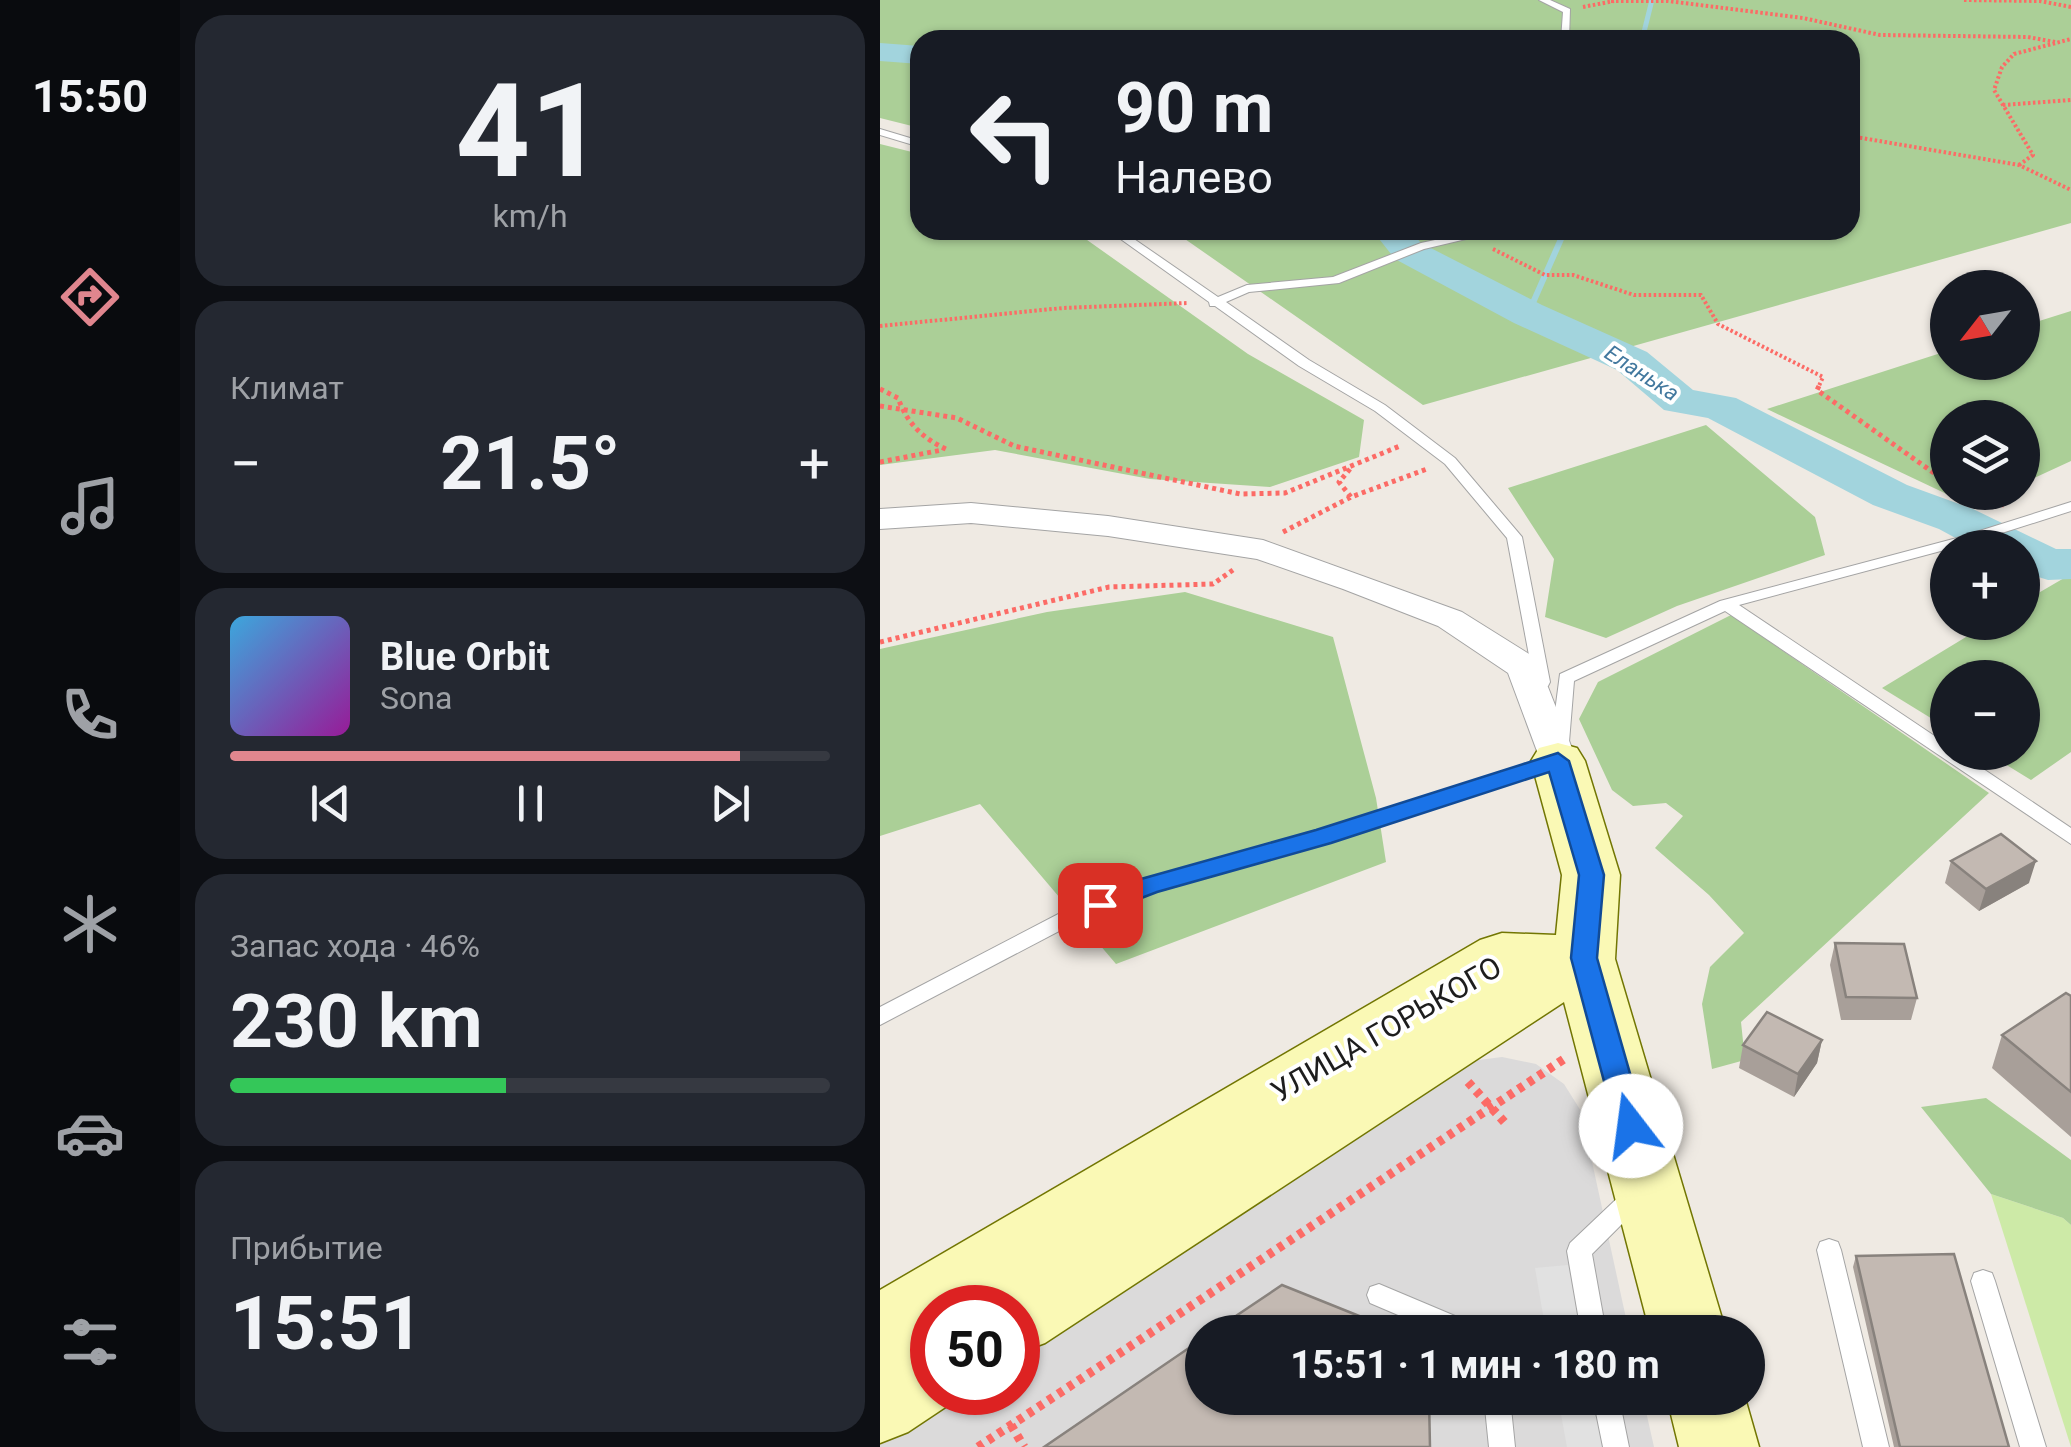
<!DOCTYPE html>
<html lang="ru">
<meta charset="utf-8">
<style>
:root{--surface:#171b24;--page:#242831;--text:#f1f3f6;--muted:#9ea1a6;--line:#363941;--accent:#e0868e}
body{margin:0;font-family:Roboto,sans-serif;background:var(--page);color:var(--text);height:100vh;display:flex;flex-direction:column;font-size:38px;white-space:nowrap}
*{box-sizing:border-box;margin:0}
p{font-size:32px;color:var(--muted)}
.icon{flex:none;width:55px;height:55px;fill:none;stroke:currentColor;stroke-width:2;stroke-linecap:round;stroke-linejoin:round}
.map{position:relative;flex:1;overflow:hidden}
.details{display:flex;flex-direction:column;gap:15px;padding:15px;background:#0d0f14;width:700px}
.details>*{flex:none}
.banner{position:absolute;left:30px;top:30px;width:950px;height:210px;border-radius:30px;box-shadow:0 2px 8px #0004;background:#171b24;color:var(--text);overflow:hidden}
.needle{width:65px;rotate:239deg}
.buttons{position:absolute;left:1050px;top:270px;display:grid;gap:20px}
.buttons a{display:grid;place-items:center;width:110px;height:110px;border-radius:50%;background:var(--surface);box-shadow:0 2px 8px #0004;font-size:50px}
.speed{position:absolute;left:30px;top:1285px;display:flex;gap:20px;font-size:50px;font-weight:700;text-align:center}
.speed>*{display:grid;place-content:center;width:130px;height:130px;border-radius:50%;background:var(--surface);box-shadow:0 2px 8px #0004;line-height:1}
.speed .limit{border:15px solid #d22;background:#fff;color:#111}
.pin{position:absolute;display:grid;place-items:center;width:85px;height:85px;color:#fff;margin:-42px;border-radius:20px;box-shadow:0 5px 15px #0006}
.me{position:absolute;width:110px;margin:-55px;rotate:345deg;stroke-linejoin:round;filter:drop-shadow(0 0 8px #0008)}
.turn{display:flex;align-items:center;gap:35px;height:210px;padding:0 40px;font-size:45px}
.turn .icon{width:130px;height:130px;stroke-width:2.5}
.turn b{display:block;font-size:70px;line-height:85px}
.big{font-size:75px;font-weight:700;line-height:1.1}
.details .tile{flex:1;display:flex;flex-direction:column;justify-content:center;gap:15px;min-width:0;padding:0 35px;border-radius:30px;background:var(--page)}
.details .dial{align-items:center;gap:0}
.dial b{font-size:130px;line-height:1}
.song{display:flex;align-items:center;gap:30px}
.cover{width:120px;height:120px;border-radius:15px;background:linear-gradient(135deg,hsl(200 70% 55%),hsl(300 70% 35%))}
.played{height:10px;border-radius:5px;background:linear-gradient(90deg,var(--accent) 85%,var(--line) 85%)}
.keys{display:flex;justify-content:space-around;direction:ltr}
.heat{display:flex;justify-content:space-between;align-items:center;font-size:55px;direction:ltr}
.charge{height:15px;border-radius:8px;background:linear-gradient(90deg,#34c759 46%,var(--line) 0)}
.trip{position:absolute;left:305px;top:1315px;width:580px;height:100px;border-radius:50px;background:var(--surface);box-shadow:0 2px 8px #0004;font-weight:700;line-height:100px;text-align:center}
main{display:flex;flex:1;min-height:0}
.menu{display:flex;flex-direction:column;width:180px;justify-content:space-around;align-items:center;background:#090b0e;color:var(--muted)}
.menu .icon{width:70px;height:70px}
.menu .selected{color:var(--accent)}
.menu b{font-size:45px;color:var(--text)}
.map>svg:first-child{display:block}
</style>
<main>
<nav class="menu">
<b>15:50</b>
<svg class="icon selected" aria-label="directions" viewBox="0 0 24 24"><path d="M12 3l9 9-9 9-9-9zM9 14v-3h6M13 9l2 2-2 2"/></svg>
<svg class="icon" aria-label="music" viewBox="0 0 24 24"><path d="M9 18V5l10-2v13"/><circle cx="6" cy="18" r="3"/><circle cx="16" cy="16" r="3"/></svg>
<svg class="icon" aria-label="phone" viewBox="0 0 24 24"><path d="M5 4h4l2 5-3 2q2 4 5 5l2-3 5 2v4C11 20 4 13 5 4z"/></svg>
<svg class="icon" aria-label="climate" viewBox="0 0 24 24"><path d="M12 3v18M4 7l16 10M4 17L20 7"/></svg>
<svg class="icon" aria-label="car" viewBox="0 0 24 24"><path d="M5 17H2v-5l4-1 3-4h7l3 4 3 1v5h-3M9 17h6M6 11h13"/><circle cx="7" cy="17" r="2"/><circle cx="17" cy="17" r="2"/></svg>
<svg class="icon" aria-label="filters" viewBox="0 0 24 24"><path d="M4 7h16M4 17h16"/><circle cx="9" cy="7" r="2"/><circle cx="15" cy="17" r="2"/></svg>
</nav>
<section class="details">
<div class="tile dial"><b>41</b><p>km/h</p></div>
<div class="tile"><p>Климат</p>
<div class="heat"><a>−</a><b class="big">21.5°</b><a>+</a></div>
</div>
<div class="tile">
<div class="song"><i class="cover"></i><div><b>Blue Orbit</b><p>Sona</p></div></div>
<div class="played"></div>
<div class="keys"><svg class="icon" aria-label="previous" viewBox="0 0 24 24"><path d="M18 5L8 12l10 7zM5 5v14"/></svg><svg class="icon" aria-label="pause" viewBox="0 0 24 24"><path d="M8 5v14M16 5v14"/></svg><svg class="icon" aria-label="next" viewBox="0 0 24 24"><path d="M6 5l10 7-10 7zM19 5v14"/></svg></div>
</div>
<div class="tile"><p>Запас хода · 46%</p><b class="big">230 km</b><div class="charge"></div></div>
<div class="tile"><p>Прибытие</p><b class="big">15:51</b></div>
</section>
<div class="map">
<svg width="1191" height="1447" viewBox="0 0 1191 1447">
<rect width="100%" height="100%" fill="#efeae3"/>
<path fill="#dbdada" d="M622 1057 656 1064 684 1084 701 1111 749 1332H322V1398H763L774 1447H0V1437L69 1393 138 1392V1349L552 1083 591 1061Z"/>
<path fill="#cdeaa7" d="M1111 1194 1183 1218 1191 1225V1447Z"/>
<path fill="#abcf97" d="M0 0H1191V223L543 405 292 230H970V40H40V128L0 118Z
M0 144 40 154V230H193L368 354 484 420 479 457 390 487 270 479 115 450 0 465Z
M1191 311V461L1143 483 1142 418H1068V492L1121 493 1092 506 887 409 1067 351 1068 362H1142L1143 326Z
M826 425 935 517 945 555 797 606 726 638 665 617 674 559 628 488Z
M1191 574V752L1151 780 1107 753 1142 752V678H1068L1067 728 1002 688 1109 623 1142 622 1143 602Z
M305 592 453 637 496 798 506 862 236 964 100 804 0 836V649L167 612Z
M851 615 1109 793 861 1022 865 1060 832 1069 822 1004 830 967 864 933 829 895 775 848 803 816 786 803 753 806 732 790 699 719 718 682Z
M1106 1098 1191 1160V1225L1183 1218 1111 1194 1041 1107Z"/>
<path fill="#e1e1e1" d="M688 1265 701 1332H666L655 1268Z
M678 1398H714L724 1447H687Z"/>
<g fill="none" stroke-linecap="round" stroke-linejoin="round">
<path stroke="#a2d4dd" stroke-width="5" d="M762 40 772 0"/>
<path stroke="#a2d4dd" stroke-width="6" d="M648 314 685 230"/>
<path fill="#a2d4dd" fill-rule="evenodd" d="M0 43 40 46V64L0 61Z
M492 230H530L541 243 662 305 767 352 813 390 856 398 1027 485 1093 509 1176 549H1191V579L1168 580 1142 572V548H1094L1059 529 993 505 828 418 784 410 737 370 634 323 515 259Z"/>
<g stroke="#a4a4a4" stroke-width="2">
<path id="service" d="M659 0H670L690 9 689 40H681L683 12Z
M0 129 40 141V147L0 135Z
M228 230H241L338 297 367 285 453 277 541 243 602 230H624L544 249 459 283 369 292 346 302 429 360 505 405 575 458 642 537 670 682 668 686 662 687 654 682 627 538 565 464 495 411 419 366 335 306H330L329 302Z
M1191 502V511L1087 544 859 605 1068 745V752H1078L1191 828V844L845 611 694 681 689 742 680 748 671 742 680 674 840 601 1077 538Z
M672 757 681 763 678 767 449 842 276 890 202 919 0 1025V1007L188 909 263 880 437 832Z
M755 1186 763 1189 767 1196 763 1203 712 1254 726 1332H701L687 1251 690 1243 747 1189Z
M949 1239 958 1242 961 1250 1009 1447H983L937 1250 940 1242Z
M1103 1270 1112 1273 1115 1281 1166 1447H1140L1091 1281 1094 1273Z
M499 1284 594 1324 597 1332H558L490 1303 487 1295 490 1287Z
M604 1398H630L635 1447H609Z
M713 1398H739L749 1447H723Z"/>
</g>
<g stroke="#a4a4a4" stroke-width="2">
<path id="minor" d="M91 503 228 516 383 540 582 612 657 659 697 761 692 770 678 774 664 770 628 673 558 626 463 589 377 559 228 536 91 523 0 529V509Z"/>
</g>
<g stroke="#727603" stroke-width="3">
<path id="secondary" d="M678 743 697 748 705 761 740 875 735 959 846 1332H770L684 1002 165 1343 138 1353V1308H52V1392H82L79 1398 28 1432 0 1443V1290L600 940 622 933 676 935 682 875 651 761 659 748Z
M787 1398H865L879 1447H799Z"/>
</g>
<path stroke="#fc6b66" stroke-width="4" stroke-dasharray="2.5 2.5" stroke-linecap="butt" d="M1084 0 1160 1 1191 7
M731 1H788L923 18 1000 35 1148 37 1175 42
M703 7 734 1
M1123 105 1191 100
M970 136 1139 165 1191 190
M1139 165 1153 155 1114 90 1122 67 1134 54 1191 39
M613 249 665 275H693L754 295H821L838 324 943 377 938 388
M0 326 183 308 308 303"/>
<path stroke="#fc6b66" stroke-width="5" stroke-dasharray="4 4" stroke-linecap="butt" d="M939 386 937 390 1068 483
M0 389 18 398C27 423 42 438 66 449
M0 406 77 418 134 446 360 494 405 493 520 446
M0 462 62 450
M470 469 459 482 471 497
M1082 492 1124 505
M403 532 471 497 547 469
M0 642 229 587 333 584 353 570"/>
<path stroke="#fc6b66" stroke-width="9" stroke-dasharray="6 6" stroke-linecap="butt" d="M588 1082 627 1125
M131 1425 144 1447
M98 1447 684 1059"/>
<use href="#service" fill="#fff" fill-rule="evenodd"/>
<use href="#minor" fill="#fff" fill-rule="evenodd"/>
<use href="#secondary" fill="#faf9b5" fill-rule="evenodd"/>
</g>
<path fill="#a89f99" d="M1071 861 1149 883 1099 911 1065 883Z
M955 943 1037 998 1031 1020H961L950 965Z
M1191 996V1137L1112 1068 1122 1035Z
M942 1040 937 1063 914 1097 859 1068 863 1045Z
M976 1256 1129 1447H1014L973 1267Z"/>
<path fill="#88827d" d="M1156 861 1149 883 1099 911 1106 889Z
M942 1040 937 1063 914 1097 918 1074Z"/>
<path fill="#c3b9b2" stroke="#88827d" stroke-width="2.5" d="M1121 834 1156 861 1106 889 1071 861Z
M955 943 1024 944 1037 998 966 997Z
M1186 993 1191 996V1092L1122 1035Z
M887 1012 942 1040 918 1074 863 1045Z
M1074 1254 1129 1447H1020L976 1256Z
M402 1285 519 1332H332Z
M322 1339V1398H549L550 1447H164Z"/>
<path fill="#1a73e8" stroke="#114b97" stroke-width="2.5" d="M678 753 689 761 724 875 717 958 765 1126 761 1135 751 1138 740 1135 736 1126 691 958 699 875 669 772 451 843 277 892 220 914 210 911 207 905 210 898 261 879 436 830Z"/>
<g text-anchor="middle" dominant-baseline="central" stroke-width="8" stroke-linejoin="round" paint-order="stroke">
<g font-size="22" font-style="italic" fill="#42789e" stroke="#fff">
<text transform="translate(762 373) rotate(33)">Еланька</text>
</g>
<g font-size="30" fill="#1d1d1d" stroke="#fff">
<text transform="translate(506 1029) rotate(-30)">УЛИЦА ГОРЬКОГО</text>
</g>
</g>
</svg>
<div class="buttons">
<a><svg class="needle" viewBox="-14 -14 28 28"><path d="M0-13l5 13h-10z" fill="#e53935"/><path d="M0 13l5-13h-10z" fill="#9ea1a6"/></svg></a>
<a><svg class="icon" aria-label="layers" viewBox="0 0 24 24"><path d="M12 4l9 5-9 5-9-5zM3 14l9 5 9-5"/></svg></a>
<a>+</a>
<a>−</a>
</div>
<div class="speed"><div class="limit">50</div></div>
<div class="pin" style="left:220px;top:905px;background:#d93025"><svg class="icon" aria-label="arrive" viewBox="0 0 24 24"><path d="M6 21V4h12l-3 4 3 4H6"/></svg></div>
<svg class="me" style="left:751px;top:1126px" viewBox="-20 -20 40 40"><circle r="19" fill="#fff"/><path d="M0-13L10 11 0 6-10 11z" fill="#1a73e8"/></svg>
<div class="trip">15:51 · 1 мин · 180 m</div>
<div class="banner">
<div class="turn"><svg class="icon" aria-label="left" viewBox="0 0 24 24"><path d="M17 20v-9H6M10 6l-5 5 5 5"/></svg><div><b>90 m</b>Налево</div></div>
</div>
</div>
</main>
